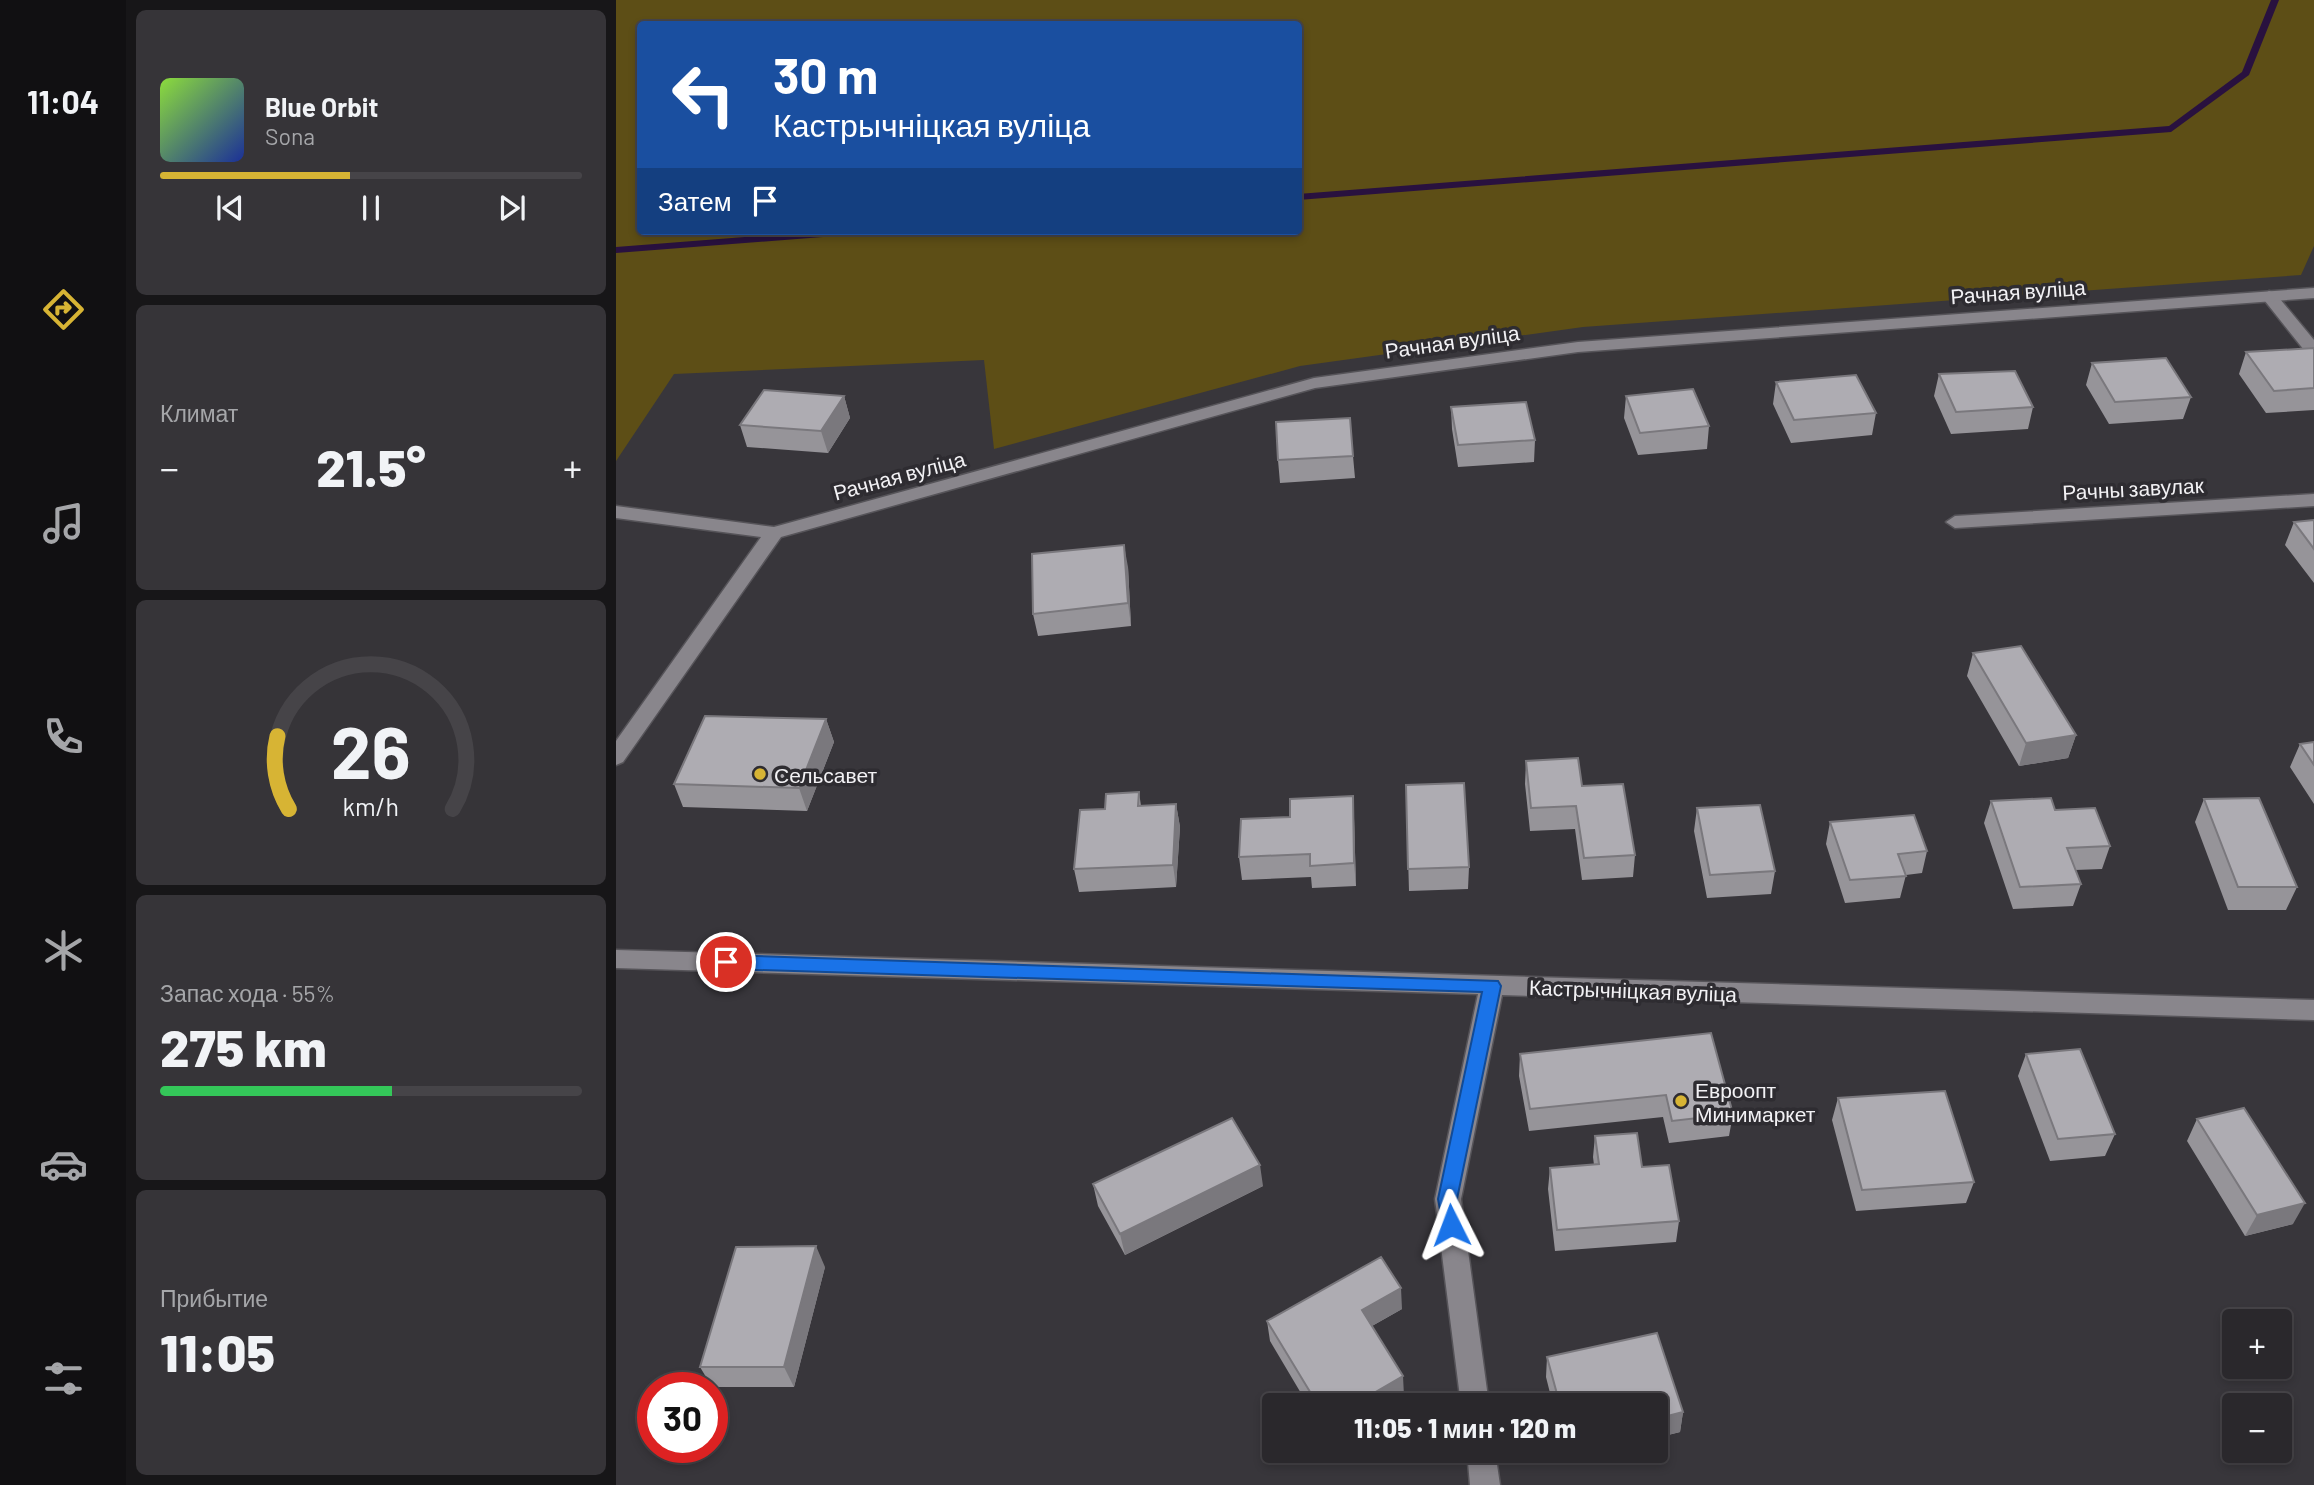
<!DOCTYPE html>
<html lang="ru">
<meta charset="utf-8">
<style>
:root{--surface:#2a282c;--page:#363438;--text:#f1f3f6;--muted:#a5a6a9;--line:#464448;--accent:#d7b434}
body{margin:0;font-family:Barlow,sans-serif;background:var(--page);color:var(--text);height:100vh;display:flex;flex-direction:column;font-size:26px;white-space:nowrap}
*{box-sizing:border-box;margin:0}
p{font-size:23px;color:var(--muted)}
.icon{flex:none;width:38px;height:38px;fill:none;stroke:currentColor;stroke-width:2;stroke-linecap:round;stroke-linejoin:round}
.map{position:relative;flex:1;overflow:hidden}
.side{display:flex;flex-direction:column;gap:10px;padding:10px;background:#171618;width:490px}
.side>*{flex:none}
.banner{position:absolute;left:21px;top:21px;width:665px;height:214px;border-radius:7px;box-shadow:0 4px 10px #0003,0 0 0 2px var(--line);background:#1a4fa0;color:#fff;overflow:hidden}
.tools{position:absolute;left:1606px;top:1309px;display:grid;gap:14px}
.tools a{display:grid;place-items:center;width:70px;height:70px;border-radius:7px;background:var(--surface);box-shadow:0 4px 10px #0003,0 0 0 2px var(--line);font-size:35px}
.speed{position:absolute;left:21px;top:1372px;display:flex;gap:14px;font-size:35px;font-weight:700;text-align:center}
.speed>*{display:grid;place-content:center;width:91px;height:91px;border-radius:50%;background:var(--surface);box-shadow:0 4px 10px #0003,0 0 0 2px var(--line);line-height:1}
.speed .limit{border:10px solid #d22;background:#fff;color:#111}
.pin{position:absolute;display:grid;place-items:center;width:60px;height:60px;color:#fff;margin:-30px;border:4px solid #fff;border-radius:50%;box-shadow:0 2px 7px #0007}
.me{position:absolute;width:77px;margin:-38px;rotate:357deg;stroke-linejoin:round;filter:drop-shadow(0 0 5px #0008)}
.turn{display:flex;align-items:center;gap:24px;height:147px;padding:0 21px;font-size:32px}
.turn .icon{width:91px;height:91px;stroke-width:2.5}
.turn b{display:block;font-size:49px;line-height:60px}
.then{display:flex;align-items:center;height:66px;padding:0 21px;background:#0003;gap:14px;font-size:26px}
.big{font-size:52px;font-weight:800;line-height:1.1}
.side .widget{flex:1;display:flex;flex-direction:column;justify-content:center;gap:10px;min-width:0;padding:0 24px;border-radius:10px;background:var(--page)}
.side .dial{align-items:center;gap:0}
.dial svg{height:182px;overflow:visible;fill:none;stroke:var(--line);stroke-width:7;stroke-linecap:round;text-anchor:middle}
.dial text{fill:var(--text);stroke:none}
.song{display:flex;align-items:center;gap:21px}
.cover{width:84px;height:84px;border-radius:10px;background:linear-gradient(135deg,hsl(90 70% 55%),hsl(230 70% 35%))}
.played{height:7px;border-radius:4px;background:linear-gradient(90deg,var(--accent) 45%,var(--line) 45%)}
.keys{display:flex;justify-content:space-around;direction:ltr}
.heat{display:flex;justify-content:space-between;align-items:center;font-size:38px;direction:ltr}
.charge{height:10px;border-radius:5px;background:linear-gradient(90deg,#34c759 55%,var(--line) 0)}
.trip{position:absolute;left:646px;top:1393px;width:406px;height:70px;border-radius:7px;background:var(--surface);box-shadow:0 4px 10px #0003,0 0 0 2px var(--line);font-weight:800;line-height:70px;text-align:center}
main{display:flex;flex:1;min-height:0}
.dock{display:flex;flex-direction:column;width:126px;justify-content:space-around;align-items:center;background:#111012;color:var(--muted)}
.dock .icon{width:49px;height:49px}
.dock .active{color:var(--accent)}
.dock b{font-size:32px;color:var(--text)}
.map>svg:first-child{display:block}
</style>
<main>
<nav class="dock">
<b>11:04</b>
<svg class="icon active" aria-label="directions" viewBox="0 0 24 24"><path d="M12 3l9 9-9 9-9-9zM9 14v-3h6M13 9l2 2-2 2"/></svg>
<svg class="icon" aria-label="music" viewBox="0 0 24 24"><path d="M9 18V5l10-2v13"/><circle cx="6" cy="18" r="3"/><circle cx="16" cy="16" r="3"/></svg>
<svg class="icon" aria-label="phone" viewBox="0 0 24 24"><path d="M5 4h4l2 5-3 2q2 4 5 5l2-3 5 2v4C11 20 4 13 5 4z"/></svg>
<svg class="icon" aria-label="climate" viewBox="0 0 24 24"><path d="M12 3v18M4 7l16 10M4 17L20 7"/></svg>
<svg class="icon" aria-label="car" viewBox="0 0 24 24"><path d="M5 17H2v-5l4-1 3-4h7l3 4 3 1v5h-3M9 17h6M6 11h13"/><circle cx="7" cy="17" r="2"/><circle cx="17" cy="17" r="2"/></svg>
<svg class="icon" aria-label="filters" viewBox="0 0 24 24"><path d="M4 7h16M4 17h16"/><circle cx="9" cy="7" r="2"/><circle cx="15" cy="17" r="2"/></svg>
</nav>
<section class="side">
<div class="widget">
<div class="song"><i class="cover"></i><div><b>Blue Orbit</b><p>Sona</p></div></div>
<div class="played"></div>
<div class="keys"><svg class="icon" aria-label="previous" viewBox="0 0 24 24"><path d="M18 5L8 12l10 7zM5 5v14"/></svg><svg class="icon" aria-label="pause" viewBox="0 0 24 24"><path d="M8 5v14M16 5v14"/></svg><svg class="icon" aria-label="next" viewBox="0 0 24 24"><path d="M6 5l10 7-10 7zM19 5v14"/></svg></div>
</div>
<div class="widget"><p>Климат</p>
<div class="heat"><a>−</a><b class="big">21.5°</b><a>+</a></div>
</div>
<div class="widget dial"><svg viewBox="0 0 100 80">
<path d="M14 69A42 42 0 1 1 86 69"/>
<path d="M14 69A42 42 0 0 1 9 37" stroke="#d7b434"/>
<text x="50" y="56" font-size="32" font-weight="700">26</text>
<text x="50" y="72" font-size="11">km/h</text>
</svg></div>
<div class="widget"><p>Запас хода · 55%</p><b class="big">275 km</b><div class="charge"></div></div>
<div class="widget"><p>Прибытие</p><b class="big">11:05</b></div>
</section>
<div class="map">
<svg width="1698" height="1485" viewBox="0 0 1698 1485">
<rect width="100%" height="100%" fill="#38363b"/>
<path fill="#5d4e16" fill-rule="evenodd" d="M0 0H1698V246L1685 275 967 327 684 366 378 449 368 360 58 374 0 461ZM24 24H682V231H24Z"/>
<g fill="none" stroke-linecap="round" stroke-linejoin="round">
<path fill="#29113f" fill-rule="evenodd" d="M1655 0H1663L1633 75 1555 132 682 200V194L1553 126 1626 72Z
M205 231H250L245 234 0 253V247Z"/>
<g stroke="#565459" stroke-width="3">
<path id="lane" d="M1653 291 1659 293 1698 340V356L1692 355 1645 296Z"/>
</g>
<g stroke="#565459" stroke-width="3">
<path id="street" d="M1698 288V298L962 352 699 388 165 537 7 762 0 765V741L145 537 0 518V506L158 527 698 378 962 342Z
M1698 494V506L1339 528 1330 522 1339 516Z
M0 950 1698 1000V1020L886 995 845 1199 873 1405H845L819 1199 862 994 0 968Z
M851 1451H879L884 1485H854Z"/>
</g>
<use href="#lane" fill="#89868c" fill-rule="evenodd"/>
<use href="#street" fill="#89868c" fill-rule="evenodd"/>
</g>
<path fill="#969499" d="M1698 348V410L1650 413 1623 374 1630 352Z
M1476 363 1575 397 1567 419 1493 424 1470 385Z
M1323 374 1417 407 1412 429 1335 434 1318 396Z
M1160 382 1260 413 1256 435 1175 443 1157 404Z
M228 396 234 418 212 453 131 447 124 425Z
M1010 396 1093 426 1091 449 1022 455 1008 418Z
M835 407 919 440 918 462 842 467 836 429Z
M737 456 739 478 664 483 662 460Z
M1698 520V583L1669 545 1678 522Z
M512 567 515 626 422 636 417 614Z
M1357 653 1460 735 1452 758 1403 766 1351 676Z
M210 719 218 742 191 811 67 807 58 784Z
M1698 742V804L1674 767 1684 744Z
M910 761 966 786 1019 855 1017 877 966 880 959 829 914 831 909 784Z
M790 785 853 867 852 889 793 891Z
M523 792 525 806 560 804 564 827 560 887 463 892 458 869 489 809Z
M1588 799 1681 887 1670 910H1612L1579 822Z
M1375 801 1439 810 1494 846 1486 869 1459 870 1465 884 1457 906 1397 909 1368 823Z
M1081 808 1159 871 1155 894 1091 898 1078 831Z
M738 818 740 886 696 888 695 877 626 880 623 857Z
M1214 822 1311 851 1306 873 1290 875 1284 898 1229 903 1210 844Z
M904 1054 1117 1114 1113 1136 1053 1143 1047 1117 913 1131 903 1076Z
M1410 1054 1499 1134 1489 1156 1434 1161 1402 1076Z
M1222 1098 1358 1182 1350 1203 1240 1211 1216 1120Z
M1581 1119 1677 1224 1629 1236 1571 1141Z
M979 1136 1026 1167 1063 1221 1060 1242 939 1251 932 1189 934 1168 978 1165 977 1157Z
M477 1184 647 1186 509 1255 482 1206Z
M209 1267 178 1387H96L84 1367Z
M786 1309 756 1326 788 1396 772 1405H692L654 1341 651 1321Z
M1041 1333 1067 1412 1064 1432 1040 1438V1405H937L930 1377 931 1357Z"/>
<path fill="#7a787d" d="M228 396 234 418 212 453 205 431Z
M508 545 512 567 515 626 512 603Z
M210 719 218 742 191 811 183 788Z
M1460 735 1452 758 1403 766 1410 743Z
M737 796 738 818 740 886 738 863Z
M560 804 564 827 560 887 557 865Z
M644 1165 647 1186 509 1255 504 1234Z
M1689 1203 1677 1224 1629 1236 1641 1215Z
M200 1246 209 1267 178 1387 168 1367Z
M785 1288 786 1309 747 1331 746 1310Z
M787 1376 788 1396 772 1405H737Z
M1067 1412 1064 1432 1040 1438V1419Z
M952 1451H983L951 1458Z"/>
<path fill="#aeacb2" stroke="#7a787d" stroke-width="2" d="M1698 348V388L1658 391 1630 352Z
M1550 358 1575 397 1499 402 1476 363Z
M1399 371 1417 407 1340 412 1323 374Z
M1240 375 1260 413 1178 420 1160 382Z
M1077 389 1093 426 1024 433 1010 396Z
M148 390 228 396 205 431 124 425Z
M910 402 919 440 842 445 835 407Z
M734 418 737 456 662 460 660 422Z
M1698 520V549L1678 522Z
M508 545 512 603 417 614 416 554Z
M1405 646 1460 735 1410 743 1357 653Z
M89 716 210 719 183 788 58 784Z
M1698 742V765L1684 744Z
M962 758 966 786 1007 784 1019 855 968 858 960 806 915 808 910 761Z
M848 783 853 867 792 869 790 785Z
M523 792 522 806 560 804 557 865 458 869 464 810 489 809 490 794Z
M737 796 738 863 694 866V854L623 857 625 819 674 817V799Z
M1435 798 1439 810 1479 808 1494 846 1451 848 1465 884 1404 887 1375 801Z
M1643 798 1681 887H1622L1588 799Z
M1144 805 1159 871 1094 875 1081 808Z
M1298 815 1311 851 1282 854 1290 876 1234 880 1214 822Z
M1095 1033 1117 1114 1056 1121 1050 1095 914 1109 904 1054Z
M1464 1049 1499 1134 1442 1139 1410 1054Z
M1329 1091 1358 1182 1246 1190 1222 1098Z
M1628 1108 1689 1203 1641 1215 1581 1119Z
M616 1118 644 1165 504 1234 477 1184Z
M1021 1133 1026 1167 1053 1165 1063 1221 941 1230 934 1168 983 1164 979 1136Z
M200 1246 168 1367H84L120 1247Z
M765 1257 785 1288 746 1310 787 1376 737 1405H702L651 1321Z
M1041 1333 1067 1412 1040 1419V1405H944L931 1357Z"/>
<path fill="#1a73e8" stroke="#114b97" stroke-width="2" d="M110 955 882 981 885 986 841 1199 845 1225 842 1231 835 1234 828 1231 822 1199 866 992 110 969 101 962Z"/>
<g fill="#d7b434" stroke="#2e2c31" stroke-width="2.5">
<circle cx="144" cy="774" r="7"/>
<circle cx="1065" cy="1101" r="7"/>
</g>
<g text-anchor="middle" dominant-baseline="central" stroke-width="7" stroke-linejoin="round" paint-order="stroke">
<g font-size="21" fill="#f2f1f4" stroke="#2e2c31">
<text transform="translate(1402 291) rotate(-4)">Рачная вуліца</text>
<text transform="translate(836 341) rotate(-8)">Рачная вуліца</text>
<text transform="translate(283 475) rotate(-15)">Рачная вуліца</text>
<text transform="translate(1517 488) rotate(-3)">Рачны завулак</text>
<text transform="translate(1017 990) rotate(2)">Кастрычніцкая вуліца</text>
</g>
<g font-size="21" fill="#f2f1f4" stroke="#2e2c31" text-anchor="start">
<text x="158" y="774">Сельсавет</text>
<text x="1079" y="1089">Евроопт<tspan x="1079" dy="24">Минимаркет</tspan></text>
</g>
</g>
</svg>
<div class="tools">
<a>+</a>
<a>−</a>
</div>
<div class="speed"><div class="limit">30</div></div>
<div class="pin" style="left:110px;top:962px;background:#d93025"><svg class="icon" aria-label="arrive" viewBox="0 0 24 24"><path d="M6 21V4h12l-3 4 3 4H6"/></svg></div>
<svg class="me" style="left:835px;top:1225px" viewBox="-20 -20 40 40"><path d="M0-17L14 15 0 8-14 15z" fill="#1a73e8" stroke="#fff" stroke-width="4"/></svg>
<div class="trip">11:05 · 1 мин · 120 m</div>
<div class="banner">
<div class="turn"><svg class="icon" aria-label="left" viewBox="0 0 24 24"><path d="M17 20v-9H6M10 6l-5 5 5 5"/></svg><div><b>30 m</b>Кастрычніцкая вуліца</div></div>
<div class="then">Затем<svg class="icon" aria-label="arrive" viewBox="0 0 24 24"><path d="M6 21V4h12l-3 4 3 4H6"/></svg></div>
</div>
</div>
</main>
